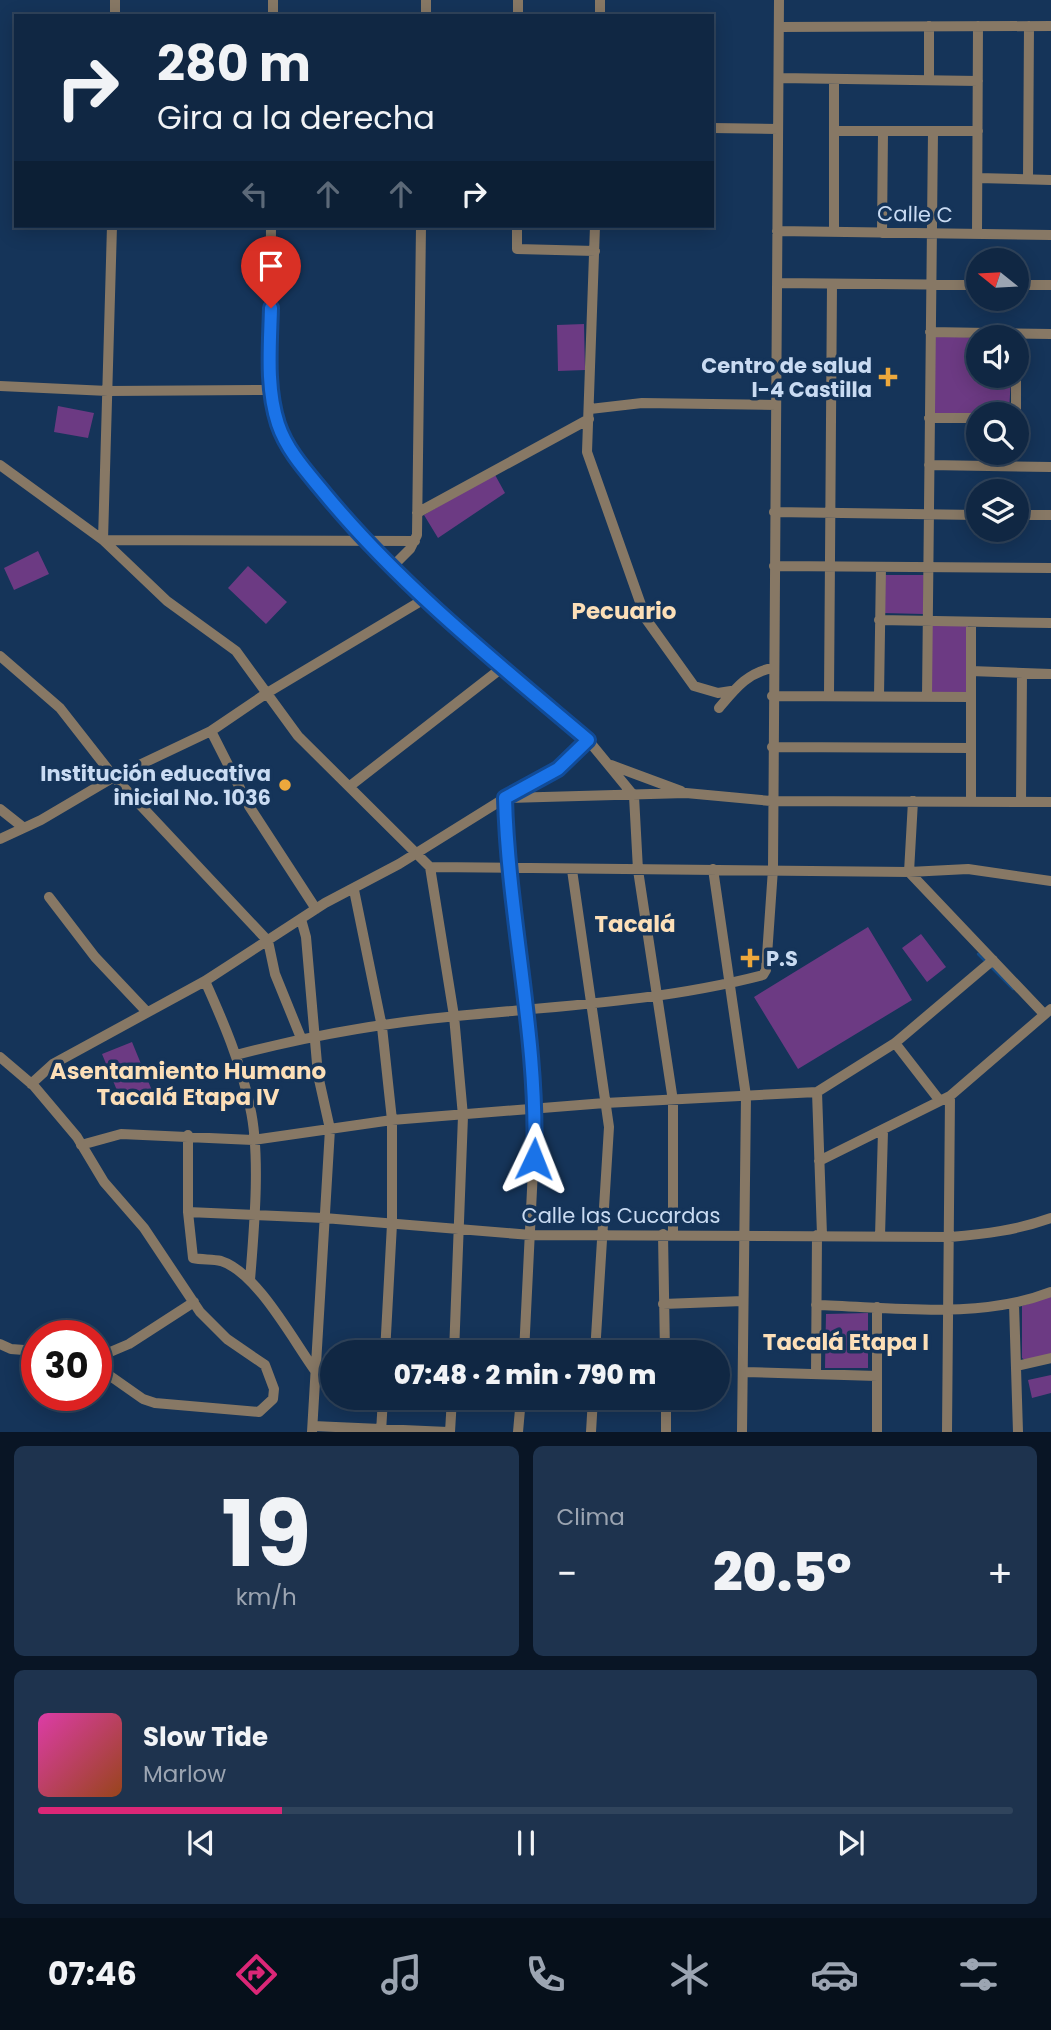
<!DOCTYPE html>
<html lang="es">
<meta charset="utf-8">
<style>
:root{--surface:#102743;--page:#1e334e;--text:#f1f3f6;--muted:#9ca5b2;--line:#30445c;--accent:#db2777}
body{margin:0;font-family:Poppins,sans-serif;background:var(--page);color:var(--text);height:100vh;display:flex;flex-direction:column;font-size:26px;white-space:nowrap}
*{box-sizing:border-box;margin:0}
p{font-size:23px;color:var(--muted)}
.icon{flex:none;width:38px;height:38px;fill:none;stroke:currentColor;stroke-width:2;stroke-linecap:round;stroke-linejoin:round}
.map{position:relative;height:1432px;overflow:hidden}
.panel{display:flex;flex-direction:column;gap:14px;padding:14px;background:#091525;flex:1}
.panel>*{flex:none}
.banner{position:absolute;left:14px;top:14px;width:700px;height:214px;border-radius:0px;box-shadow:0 4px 18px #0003,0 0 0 2px var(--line);background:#102743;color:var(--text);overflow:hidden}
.needle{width:46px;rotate:288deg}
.controls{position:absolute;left:966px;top:248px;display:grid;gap:14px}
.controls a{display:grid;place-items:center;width:63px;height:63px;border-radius:50%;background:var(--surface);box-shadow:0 4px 18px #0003,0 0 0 2px var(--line);font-size:35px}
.speed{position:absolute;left:21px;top:1320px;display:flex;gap:14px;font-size:35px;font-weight:700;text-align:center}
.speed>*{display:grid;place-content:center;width:91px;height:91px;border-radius:50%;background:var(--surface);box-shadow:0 4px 18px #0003,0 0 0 2px var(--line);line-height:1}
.speed .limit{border:10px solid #d22;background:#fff;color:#111}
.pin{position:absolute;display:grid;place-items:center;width:60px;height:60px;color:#fff;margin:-72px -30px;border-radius:50% 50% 50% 0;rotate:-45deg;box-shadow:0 0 7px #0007}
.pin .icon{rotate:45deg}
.me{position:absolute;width:77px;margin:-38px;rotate:2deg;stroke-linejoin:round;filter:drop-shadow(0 0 5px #0008)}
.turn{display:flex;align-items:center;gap:24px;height:147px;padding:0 28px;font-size:32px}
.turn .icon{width:91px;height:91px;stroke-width:2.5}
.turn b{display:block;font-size:49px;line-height:60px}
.lanes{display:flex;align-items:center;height:66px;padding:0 28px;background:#0003;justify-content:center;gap:35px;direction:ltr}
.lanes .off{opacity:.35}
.big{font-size:52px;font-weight:800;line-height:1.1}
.panel .tile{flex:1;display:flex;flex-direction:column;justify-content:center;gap:10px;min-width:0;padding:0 24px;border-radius:10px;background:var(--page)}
.panel .dial{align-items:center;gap:0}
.dial b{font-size:91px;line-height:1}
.song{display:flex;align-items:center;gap:21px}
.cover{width:84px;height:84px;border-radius:10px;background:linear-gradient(135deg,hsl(320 70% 55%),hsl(20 70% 35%))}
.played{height:7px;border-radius:4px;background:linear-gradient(90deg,var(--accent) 25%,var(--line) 25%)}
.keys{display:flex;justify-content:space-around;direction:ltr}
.heat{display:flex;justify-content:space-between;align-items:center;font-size:38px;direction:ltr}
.panel .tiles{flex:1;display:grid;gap:14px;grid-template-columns:1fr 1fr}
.tile:last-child{grid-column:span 2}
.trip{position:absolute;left:320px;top:1340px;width:410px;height:70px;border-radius:35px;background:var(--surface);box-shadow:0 4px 18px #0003,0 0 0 2px var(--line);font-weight:800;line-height:70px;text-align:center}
.dock{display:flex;height:112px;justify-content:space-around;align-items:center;background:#06101b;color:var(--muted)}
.dock .icon{width:49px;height:49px}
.dock .current{color:var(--accent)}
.dock b{font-size:32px;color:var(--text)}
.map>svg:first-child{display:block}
</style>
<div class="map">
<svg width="1051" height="1432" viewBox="0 0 1051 1432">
<rect width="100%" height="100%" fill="#153459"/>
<path fill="#6c3a83" d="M584 324 585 370 558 371 557 325Z
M935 335 978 338V376H1011L1009 413H933Z
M58 406 94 413 88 438 54 432Z
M494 473 505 493 438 538 424 515Z
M38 551 49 574 14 590 4 568Z
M248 566 287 602 266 624 228 588Z
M884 575H924L923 614 883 613Z
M931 624 968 625 966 695H930Z
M868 927 912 1000 798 1069 754 997Z
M921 934 946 967 927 982 902 948Z
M132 1042 153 1093 123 1105 102 1054Z
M1051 1296V1354L1026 1361 1022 1358V1306Z
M868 1313V1368H825L826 1314Z
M1051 1375V1393L1032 1398 1028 1380Z"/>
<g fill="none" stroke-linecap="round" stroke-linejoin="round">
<path stroke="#124b88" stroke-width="2.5" d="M978 954 985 961
M990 966 1013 989"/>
<path stroke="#877865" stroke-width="10" d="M600 0V16
M115 16V0
M273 16V0
M426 16V0
M518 16V0
M779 27 1051 26
M779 78 978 81
M834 79V232
M929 80V26
M712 128 778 129
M834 131H978
M978 178 1051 180
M1028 179 1029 26
M112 226 103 540 415 541
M271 226 270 390 278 425 291 452 365 542 588 740 634 796 638 870 673 1101V1234
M517 226V249L595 251
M595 226 587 452 646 619 694 686 718 693 731 691
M777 231 1051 235
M882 233 883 131
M977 234 978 26
M777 283 978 285
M1017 285H1051
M930 332 1051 334
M1016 376V415
M0 386 108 391 270 390
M590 409 642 403 776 405
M929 418H978
M0 465 103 540 167 601 236 651 298 736 430 867 454 1016 463 1116 454 1353
M929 465 1051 467
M774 512 978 515
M417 513 589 419
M1017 515H1051
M774 566 1051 568
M392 567 410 549 417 535 421 226
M879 620 1051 623
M971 622V802
M0 656 60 708 114 777 268 941 275 974 301 1038
M971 671 1051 674
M829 695 832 284
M772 696 971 697
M879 696 881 567
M927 697 933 131
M719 708C735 689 748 672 773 668
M211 731 249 806 316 909
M772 747 971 748
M611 765 681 791
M350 786 503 667
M913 801 909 872 1044 1014
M1021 802 1022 673
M0 809 24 828
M0 839 41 820 114 777 211 731 267 693 426 598
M430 867 909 872 968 869 1051 881
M713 869 746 1096 742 1432
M572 870 609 1127 595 1353
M354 890 382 1027 392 1120V1224L385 1353
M49 897 95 957 146 1011
M301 919 306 937 318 1075 330 1129 312 1432
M205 981C223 1021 241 1063 250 1107 261 1155 254 1230 250 1280
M895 1043 940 1101
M236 1055C308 1036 382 1023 457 1016 559 1006 663 1001 763 975L766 970 773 869 779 0
M0 1057 34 1086 77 1137 104 1182 144 1228 200 1312 227 1339 265 1365 274 1389 273 1399 259 1412 155 1403 143 1399 96 1366
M31 1084 53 1064 205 981 325 903 399 864 505 798 558 769 588 740
M817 1092 822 1235
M188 1135V1212L193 1258C202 1260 212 1259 221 1261 257 1272 294 1342 316 1372
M81 1145 121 1134 253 1140 392 1120 605 1103 817 1092 895 1043 993 960
M819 1161 950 1096 1051 1009
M188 1212 324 1218 531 1235 950 1237C985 1234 1018 1230 1051 1218
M663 1234 665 1353
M880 1236 883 1131
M663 1304 743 1301
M1014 1304 1018 1432
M816 1305C892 1307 979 1320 1051 1292
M0 1344 11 1349 37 1351
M524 1353 536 1108 507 868 505 798 686 793 771 801 1051 802
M96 1358 129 1344 194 1302
M1017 1366 1051 1358
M744 1372 877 1376
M816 1374 817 1235
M666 1398V1432
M313 1426 448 1432
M381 1432 383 1398
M450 1432 452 1398
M518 1432 521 1398
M591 1432 593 1398
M877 1432V1307
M947 1432 950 1096"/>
</g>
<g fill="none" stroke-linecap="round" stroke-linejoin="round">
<g stroke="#114b97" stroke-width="18">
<path id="route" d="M271 308C270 347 266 387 278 424 287 451 307 472 325 494 401 586 497 663 588 740L558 769 505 798C508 918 539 1039 534 1159"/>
</g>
<use href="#route" stroke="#1a73e8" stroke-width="12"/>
</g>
<g fill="#eda83c" stroke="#153459" stroke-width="2.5">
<path d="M884.5 366.5h7v7h7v7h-7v7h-7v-7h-7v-7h7z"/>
<circle cx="285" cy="785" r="7"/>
<path d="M746.5 947.5h7v7h7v7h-7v7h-7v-7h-7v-7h7z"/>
</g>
<g text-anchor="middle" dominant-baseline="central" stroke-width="7" stroke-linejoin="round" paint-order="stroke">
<g font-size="21" fill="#c9dbf2" stroke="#153459">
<text transform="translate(915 214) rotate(1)">Calle C</text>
<text x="621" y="1215">Calle las Cucardas</text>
</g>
<g font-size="21" font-weight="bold" fill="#c9dbf2" stroke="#153459" text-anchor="end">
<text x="872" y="365">Centro de salud<tspan x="872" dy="24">I-4 Castilla</tspan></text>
<text x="271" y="773">Institución educativa<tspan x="271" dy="24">inicial No. 1036</tspan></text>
<text x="766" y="958" text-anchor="start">P.S</text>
</g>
<g font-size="23" font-weight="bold" fill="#fcdfb8" stroke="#153459">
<text x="624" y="611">Pecuario</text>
<text x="635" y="924">Tacalá</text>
<text x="188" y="1071">Asentamiento Humano<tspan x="188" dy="26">Tacalá Etapa IV</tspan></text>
<text x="846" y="1342">Tacalá Etapa I</text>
</g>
</g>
</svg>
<div class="controls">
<a><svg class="needle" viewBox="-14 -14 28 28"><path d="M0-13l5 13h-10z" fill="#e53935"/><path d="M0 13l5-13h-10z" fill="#9ca5b2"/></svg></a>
<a><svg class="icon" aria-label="sound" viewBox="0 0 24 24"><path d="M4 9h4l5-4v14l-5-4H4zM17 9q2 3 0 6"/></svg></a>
<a><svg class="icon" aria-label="search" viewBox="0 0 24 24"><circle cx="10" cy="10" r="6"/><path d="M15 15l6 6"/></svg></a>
<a><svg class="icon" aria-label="layers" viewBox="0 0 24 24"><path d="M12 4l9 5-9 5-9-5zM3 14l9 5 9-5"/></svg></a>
</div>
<div class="speed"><div class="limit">30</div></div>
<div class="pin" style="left:271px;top:308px;background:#d93025"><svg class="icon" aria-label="arrive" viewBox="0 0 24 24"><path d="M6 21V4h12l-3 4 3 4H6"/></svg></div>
<svg class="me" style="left:534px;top:1159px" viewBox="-20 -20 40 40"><path d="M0-17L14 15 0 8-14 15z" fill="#1a73e8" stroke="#fff" stroke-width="4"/></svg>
<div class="trip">07:48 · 2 min · 790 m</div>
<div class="banner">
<div class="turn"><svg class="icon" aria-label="right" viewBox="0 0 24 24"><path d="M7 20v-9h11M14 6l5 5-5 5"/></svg><div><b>280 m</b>Gira a la derecha</div></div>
<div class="lanes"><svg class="icon off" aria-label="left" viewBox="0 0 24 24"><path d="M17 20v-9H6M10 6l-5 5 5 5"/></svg><svg class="icon off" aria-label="ahead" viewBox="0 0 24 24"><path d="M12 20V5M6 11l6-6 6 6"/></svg><svg class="icon off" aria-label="ahead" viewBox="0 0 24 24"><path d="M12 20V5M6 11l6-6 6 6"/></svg><svg class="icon" aria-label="right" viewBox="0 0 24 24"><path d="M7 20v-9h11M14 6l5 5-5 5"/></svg></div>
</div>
</div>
<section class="panel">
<div class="tiles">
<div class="tile dial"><b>19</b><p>km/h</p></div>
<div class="tile"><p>Clima</p>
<div class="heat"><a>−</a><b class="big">20.5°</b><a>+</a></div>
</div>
<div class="tile">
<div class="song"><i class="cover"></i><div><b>Slow Tide</b><p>Marlow</p></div></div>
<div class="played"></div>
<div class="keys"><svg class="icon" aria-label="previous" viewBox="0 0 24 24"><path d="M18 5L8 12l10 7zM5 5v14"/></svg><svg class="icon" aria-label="pause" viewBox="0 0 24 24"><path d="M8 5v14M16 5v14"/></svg><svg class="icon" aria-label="next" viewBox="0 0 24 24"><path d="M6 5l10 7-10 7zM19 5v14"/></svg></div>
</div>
</div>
</section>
<nav class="dock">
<b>07:46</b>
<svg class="icon current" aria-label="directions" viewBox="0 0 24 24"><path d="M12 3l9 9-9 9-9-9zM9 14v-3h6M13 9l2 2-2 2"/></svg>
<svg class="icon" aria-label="music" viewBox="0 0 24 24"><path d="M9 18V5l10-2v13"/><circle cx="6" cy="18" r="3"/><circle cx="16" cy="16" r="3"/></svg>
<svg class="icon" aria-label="phone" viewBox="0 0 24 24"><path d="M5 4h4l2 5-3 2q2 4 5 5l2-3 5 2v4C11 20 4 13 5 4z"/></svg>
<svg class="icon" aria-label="climate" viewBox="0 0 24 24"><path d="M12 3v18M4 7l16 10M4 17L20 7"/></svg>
<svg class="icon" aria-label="car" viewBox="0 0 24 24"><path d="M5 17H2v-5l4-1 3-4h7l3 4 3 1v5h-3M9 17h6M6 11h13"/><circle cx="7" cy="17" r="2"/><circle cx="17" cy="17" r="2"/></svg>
<svg class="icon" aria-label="filters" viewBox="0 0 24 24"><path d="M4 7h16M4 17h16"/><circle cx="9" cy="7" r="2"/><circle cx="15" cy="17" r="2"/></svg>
</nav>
